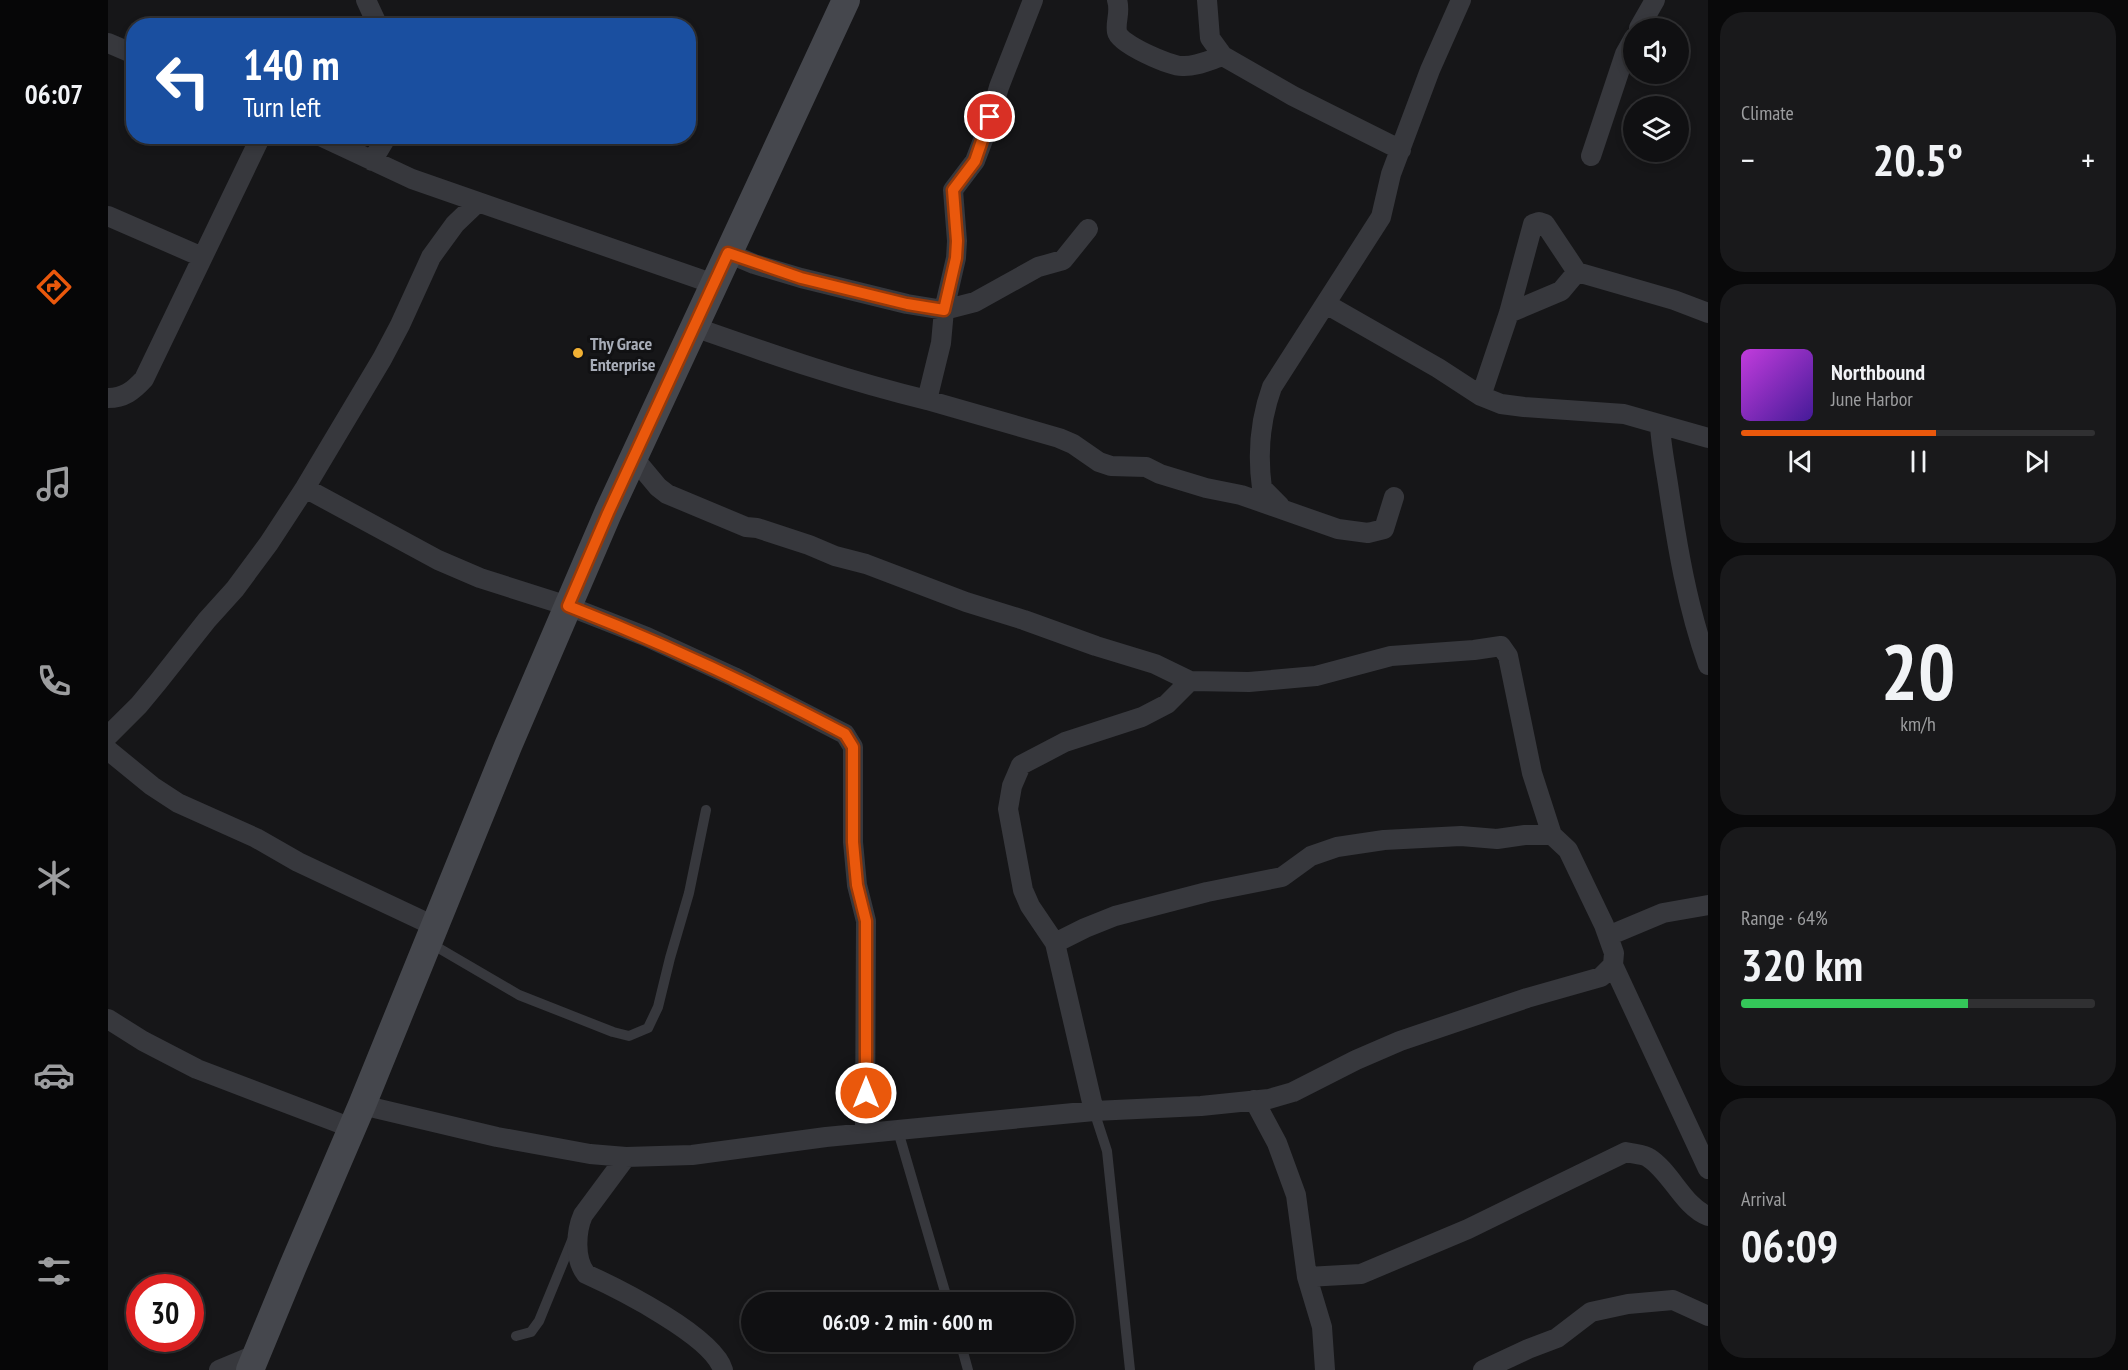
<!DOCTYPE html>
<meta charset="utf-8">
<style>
:root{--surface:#101012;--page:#19191b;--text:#f1f3f6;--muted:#9c9d9f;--line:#303032;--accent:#ea580c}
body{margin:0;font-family:"PT Sans Narrow",sans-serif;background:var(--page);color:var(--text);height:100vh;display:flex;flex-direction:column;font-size:22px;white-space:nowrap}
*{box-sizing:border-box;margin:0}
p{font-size:20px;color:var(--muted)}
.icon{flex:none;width:33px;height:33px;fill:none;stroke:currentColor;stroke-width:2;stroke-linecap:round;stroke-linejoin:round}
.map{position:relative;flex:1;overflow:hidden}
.sheet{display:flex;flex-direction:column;gap:12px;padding:12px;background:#09090a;width:420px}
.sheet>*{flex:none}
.top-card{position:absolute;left:18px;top:18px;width:570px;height:126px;border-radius:24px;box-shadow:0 3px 9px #0003,0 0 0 2px var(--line);background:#1a4fa0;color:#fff;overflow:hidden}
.tools{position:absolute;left:1515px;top:18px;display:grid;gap:12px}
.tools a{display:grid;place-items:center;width:66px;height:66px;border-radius:50%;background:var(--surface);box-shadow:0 3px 9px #0003,0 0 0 2px var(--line);font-size:30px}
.speed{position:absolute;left:18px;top:1274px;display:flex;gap:12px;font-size:30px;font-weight:700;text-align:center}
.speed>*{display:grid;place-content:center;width:78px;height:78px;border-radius:50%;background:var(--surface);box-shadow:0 3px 9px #0003,0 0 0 2px var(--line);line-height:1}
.speed .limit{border:9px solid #d22;background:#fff;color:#111}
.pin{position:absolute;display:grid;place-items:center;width:51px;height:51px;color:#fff;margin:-26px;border:3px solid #fff;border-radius:50%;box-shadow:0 2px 6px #0007}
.me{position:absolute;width:66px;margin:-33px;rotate:0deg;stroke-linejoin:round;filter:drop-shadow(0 0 4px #0008)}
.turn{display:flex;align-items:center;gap:21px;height:126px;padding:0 18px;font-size:27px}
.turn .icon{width:78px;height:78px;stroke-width:2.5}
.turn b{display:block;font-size:42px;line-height:51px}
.big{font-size:45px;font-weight:700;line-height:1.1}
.sheet .widget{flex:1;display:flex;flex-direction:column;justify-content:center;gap:9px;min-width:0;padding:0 21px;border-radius:24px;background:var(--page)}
.sheet .dial{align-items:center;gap:0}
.dial b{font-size:78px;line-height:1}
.song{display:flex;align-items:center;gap:18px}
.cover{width:72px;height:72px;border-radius:9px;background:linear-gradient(135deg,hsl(290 70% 55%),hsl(260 70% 35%))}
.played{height:6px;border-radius:3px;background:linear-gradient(90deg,var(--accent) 55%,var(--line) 55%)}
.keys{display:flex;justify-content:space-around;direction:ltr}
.heat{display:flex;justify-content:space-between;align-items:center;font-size:33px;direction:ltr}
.charge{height:9px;border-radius:4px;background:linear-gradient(90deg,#34c759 64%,var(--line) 0)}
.trip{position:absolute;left:633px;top:1292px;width:333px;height:60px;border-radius:30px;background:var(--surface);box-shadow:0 3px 9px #0003,0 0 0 2px var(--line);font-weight:700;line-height:60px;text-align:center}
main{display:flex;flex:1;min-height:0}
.tab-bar{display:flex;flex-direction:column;width:108px;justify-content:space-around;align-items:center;background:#060607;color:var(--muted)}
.tab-bar .icon{width:42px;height:42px}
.tab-bar .active{color:var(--accent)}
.tab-bar b{font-size:27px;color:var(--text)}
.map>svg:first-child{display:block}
</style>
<main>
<nav class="tab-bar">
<b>06:07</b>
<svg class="icon active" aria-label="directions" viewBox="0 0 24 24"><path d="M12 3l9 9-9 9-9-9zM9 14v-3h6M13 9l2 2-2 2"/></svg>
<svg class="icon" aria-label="music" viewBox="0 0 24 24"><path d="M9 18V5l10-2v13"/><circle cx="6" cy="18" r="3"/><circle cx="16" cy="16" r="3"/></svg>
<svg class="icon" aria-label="phone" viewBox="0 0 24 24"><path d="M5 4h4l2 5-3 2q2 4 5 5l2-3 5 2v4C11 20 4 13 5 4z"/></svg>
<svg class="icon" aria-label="climate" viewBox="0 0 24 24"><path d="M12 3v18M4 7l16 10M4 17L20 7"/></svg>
<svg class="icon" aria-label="car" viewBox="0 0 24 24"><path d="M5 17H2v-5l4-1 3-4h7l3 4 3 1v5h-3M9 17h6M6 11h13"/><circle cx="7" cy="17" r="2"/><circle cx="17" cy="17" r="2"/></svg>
<svg class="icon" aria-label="filters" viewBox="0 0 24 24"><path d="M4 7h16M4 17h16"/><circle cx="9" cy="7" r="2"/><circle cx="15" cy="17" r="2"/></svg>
</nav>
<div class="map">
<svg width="1600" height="1370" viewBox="0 0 1600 1370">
<rect width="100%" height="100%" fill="#161618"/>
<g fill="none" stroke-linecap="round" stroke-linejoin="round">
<path stroke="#37383d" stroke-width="10" d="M322 943 411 995 505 1032 521 1036 540 1028 550 1007 562 958 581 893 598 810
M986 1111 999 1151 1022 1370
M790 1131 840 1302
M408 1336 423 1332 431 1321 465 1238
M852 1341 860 1370"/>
<path stroke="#37383d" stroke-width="20" d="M258 0 270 26
M925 0 891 87 878 132 867 161 845 190 849 241 848 258 836 310 833 343 819 400 951 438 965 444 991 462 1003 466 1038 467 1052 474 1098 488 1133 495 1230 529 1260 533 1276 529 1286 497
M1009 0C1013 12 1007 21 1009 32 1011 44 1062 66 1074 66 1087 67 1102 60 1115 56
M1099 0 1102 38 1115 56 1185 96 1293 150
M1531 28 1547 0
M0 43 26 54
M212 136 304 179 606 284
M1483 156 1517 54 1526 38
M264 161 279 136
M0 216 94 257
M620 253 646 264 693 278 799 304 836 310 867 302 930 267 955 260 980 229
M1218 304 1330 368 1373 396 1393 404 1416 407 1516 414 1600 438
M1401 313 1453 291 1469 272
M586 327C663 354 739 381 819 400
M1373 396 1401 313 1425 224 1431 222 1437 224 1469 272 1566 300 1600 313
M0 398C16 398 25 391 36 379L153 136
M1552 425C1553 445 1557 464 1560 484 1569 545 1579 606 1600 665
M525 457 550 487 559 494 638 527 649 528 701 545 727 556 758 564 858 602 916 620 988 646 1047 664 1082 681 1059 704 1034 717 957 742 913 765 904 786 900 809 915 890 922 906 947 943 986 1111
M197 488 330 560 372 578 460 606 539 637 626 677 737 734 745 747V842L749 885 758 921 757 1133
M1172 506 1154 488C1149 452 1152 420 1164 387L1273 217 1283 174 1322 70 1353 0
M1082 681 1141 682 1208 676 1283 656 1366 650 1393 646 1400 656 1424 773 1444 835
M0 736 31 705 50 682 99 620 127 589 161 543 197 488 274 359 292 325 323 257 347 224 370 202
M0 750 44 786 70 803 148 838 190 862 326 926
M1500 936 1555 913 1600 905
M1505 965 1600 1169
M0 1019 35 1041 89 1069 244 1128
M1146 1100 1169 1143 1188 1195 1199 1277 1214 1327 1217 1370
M254 1105 389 1137 482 1154 518 1157 584 1155 718 1137 986 1111 1093 1106 1161 1099 1185 1092 1248 1060 1292 1041 1419 998 1493 977 1505 965 1506 953 1496 925 1460 850 1444 835H1417L1389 839 1353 836 1276 840 1229 847 1203 856 1174 877 1099 892 1007 916 977 928 947 943
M518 1157 475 1215C468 1231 466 1259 478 1274 511 1289 605 1336 615 1370
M1199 1277 1253 1274 1360 1229 1518 1152C1525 1154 1536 1154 1541 1158 1563 1172 1576 1207 1600 1216
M111 1370 147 1355
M1375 1370 1420 1349 1449 1338 1483 1312 1520 1304 1565 1300 1600 1316"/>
<path stroke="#45474d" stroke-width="28" d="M142 1370 185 1266 254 1105 400 746 500 513 738 0"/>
</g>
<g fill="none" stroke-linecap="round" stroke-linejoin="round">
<g stroke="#983908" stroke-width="15">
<path id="route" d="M758 1093V921L749 885 745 842V747L737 734C647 686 555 643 460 606L500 513 620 253 693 278 799 304 836 310 848 258 849 241 845 190 867 161 882 117"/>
</g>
<use href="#route" stroke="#ea580c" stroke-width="10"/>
</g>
<circle fill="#f2b134" stroke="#111113" stroke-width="2" cx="470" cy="353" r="6"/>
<g text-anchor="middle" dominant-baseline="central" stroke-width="6" stroke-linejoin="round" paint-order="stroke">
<g font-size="18" font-weight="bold" fill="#a8adb8" stroke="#111113" text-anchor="start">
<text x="482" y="343">Thy Grace<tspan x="482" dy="21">Enterprise</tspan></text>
</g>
</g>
</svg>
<div class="tools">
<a><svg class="icon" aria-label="sound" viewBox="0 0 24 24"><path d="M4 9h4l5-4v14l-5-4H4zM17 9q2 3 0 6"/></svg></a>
<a><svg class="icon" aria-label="layers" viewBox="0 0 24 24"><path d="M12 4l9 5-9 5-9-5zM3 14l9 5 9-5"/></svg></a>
</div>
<div class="speed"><div class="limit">30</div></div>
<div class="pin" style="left:882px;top:117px;background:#d93025"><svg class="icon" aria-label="arrive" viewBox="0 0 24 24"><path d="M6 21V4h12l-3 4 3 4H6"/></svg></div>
<svg class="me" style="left:758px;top:1093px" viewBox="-20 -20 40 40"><circle r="17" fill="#ea580c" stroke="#fff" stroke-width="3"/><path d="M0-11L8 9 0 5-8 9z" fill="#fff"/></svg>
<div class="trip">06:09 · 2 min · 600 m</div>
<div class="top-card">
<div class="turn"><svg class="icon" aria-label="left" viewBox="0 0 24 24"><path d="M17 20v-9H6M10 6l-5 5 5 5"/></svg><div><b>140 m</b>Turn left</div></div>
</div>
</div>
<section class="sheet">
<div class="widget"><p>Climate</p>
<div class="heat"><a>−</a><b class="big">20.5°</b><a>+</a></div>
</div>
<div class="widget">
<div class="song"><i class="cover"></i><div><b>Northbound</b><p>June Harbor</p></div></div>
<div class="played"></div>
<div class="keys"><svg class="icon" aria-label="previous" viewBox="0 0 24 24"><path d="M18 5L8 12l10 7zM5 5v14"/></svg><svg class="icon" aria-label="pause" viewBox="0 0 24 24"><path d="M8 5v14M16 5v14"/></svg><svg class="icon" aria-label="next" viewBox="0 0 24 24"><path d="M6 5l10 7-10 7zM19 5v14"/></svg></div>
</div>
<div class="widget dial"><b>20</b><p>km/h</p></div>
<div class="widget"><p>Range · 64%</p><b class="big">320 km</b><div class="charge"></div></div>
<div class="widget"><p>Arrival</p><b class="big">06:09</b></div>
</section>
</main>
